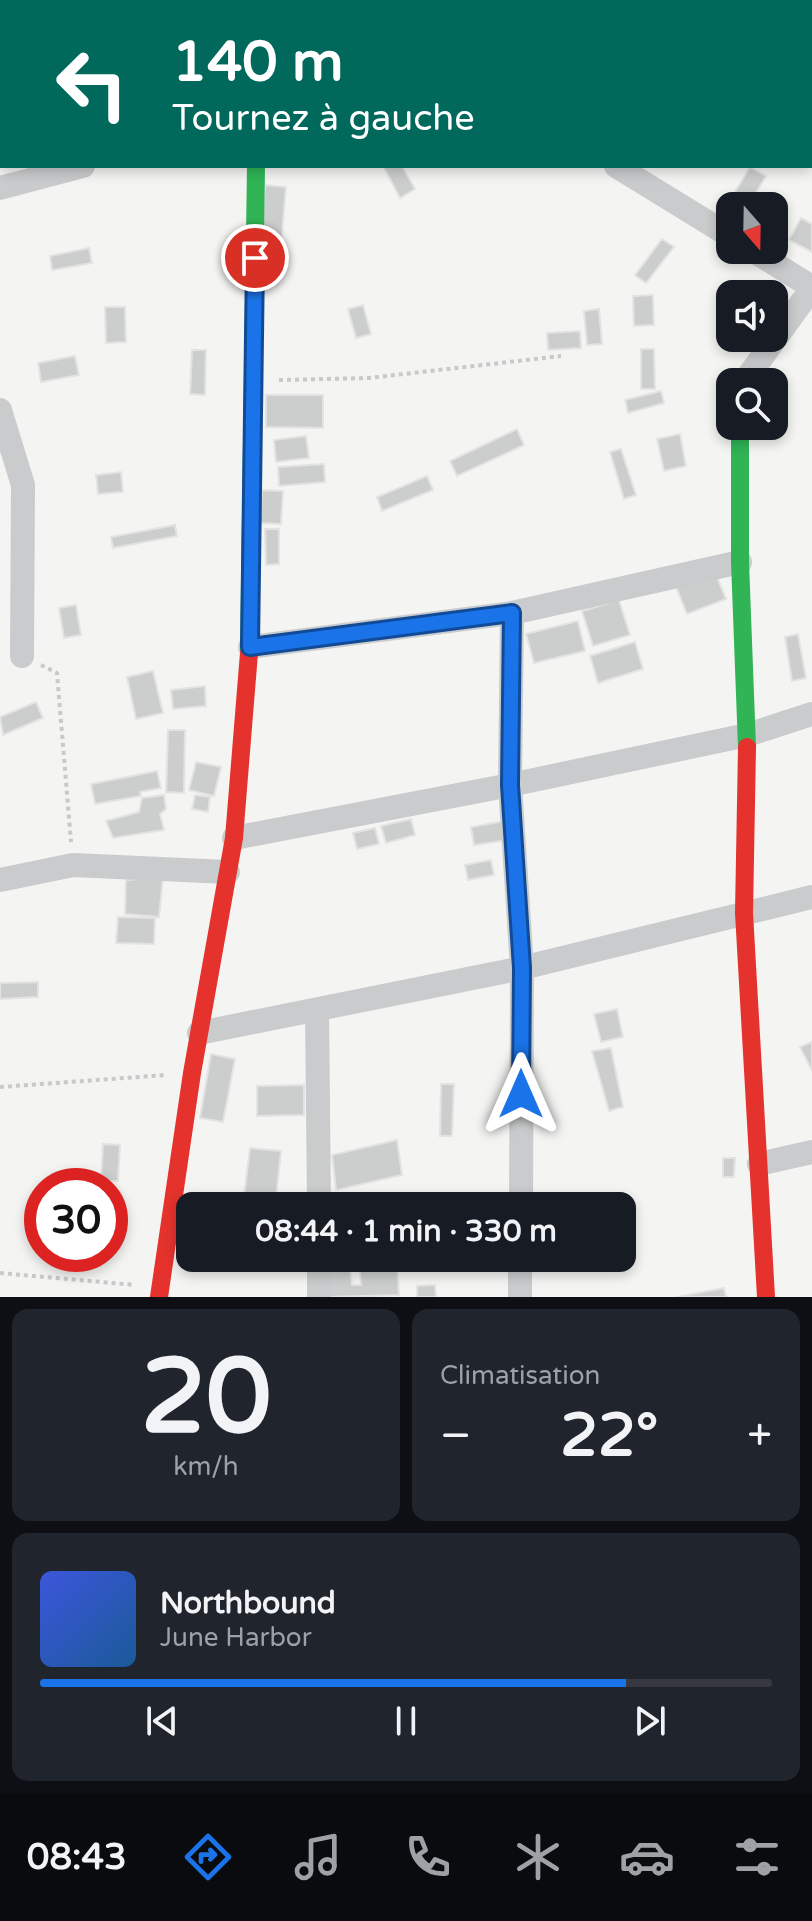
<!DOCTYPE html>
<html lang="fr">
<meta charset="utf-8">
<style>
:root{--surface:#171b24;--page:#20242c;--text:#f1f3f6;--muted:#9ea1a6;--line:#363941;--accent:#1a73e8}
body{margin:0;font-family:"Varela Round",sans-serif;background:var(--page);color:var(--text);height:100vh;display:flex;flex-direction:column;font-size:30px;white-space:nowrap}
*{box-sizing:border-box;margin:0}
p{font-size:26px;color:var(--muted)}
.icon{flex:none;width:44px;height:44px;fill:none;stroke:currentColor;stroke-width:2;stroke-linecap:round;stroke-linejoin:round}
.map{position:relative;height:1297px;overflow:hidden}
.drawer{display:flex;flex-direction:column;gap:12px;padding:12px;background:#0d0f14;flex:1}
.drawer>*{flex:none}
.top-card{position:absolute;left:0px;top:0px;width:812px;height:168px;box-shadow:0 4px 12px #0003;background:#00695c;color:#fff;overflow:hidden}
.needle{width:52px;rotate:160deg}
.tools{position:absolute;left:716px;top:192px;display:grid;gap:16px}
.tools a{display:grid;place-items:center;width:72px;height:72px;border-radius:16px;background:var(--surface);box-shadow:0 4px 12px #0003;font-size:40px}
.speed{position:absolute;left:24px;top:1168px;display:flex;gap:16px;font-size:40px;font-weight:700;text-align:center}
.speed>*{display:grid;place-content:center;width:104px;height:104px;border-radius:50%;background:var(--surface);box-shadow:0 4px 12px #0003;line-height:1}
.speed .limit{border:12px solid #d22;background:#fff;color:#111}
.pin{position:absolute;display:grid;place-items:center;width:68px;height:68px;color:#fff;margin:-34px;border:4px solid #fff;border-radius:50%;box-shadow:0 2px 8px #0007}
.me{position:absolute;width:88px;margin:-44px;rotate:0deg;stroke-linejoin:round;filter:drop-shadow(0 0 6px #0008)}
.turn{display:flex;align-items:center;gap:28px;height:168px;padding:0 40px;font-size:36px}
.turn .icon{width:104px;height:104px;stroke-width:2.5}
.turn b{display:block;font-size:56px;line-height:68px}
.big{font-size:60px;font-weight:700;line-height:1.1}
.drawer .card{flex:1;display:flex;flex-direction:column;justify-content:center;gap:12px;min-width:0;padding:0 28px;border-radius:16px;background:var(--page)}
.drawer .dial{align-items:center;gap:0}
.dial b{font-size:104px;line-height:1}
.song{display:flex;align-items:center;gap:24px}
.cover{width:96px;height:96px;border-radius:12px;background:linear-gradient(135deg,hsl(230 70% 55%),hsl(210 70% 35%))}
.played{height:8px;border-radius:4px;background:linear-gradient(90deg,var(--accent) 80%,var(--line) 80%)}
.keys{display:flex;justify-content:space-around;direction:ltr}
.heat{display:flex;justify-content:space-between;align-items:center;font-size:44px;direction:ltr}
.drawer .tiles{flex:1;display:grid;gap:12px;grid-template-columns:1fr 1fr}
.card:last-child{grid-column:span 2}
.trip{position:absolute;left:176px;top:1192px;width:460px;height:80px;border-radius:16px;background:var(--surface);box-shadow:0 4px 12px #0003;font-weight:700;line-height:80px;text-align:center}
.menu{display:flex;height:128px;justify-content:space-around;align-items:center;background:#090b0e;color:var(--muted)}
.menu .icon{width:56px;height:56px}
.menu .on{color:var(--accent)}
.menu b{font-size:36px;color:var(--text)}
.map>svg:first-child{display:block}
</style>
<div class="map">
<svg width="812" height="1297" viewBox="0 0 812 1297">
<rect width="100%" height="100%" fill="#f4f4f3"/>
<path fill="#cccece" stroke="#e3e3e2" stroke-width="2" d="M383 166H402L415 189 400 198Z
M750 167 766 176 751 201 735 192Z
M265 185 286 187 279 270 259 269Z
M801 218 812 224V252L789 240Z
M662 239 674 247 646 283 635 275Z
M89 248 92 263 52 270 50 256Z
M653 295 654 325 634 326 633 296Z
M363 305 371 334 356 338 348 309Z
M105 307H125L126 342 106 343Z
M599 309 602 344 587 345 584 311Z
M580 331 581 348 548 350 547 333Z
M641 349H654L655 389H641Z
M192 350H206L205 395 190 394Z
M75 356 79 375 41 382 38 363Z
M661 391 664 403 628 413 625 400Z
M266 395H323V428L266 427Z
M517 429 524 445 457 476 450 461Z
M680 434 686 466 664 471 657 439Z
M306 436 309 458 276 462 274 440Z
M621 449 636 495 624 499 610 452Z
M324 464 325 482 279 486 278 467Z
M121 472 123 492 98 494 96 475Z
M427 476 433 490 382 511 377 497Z
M262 490 283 491 281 524 260 523Z
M175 525 177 536 113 548 111 537Z
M265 529H279V564L266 565Z
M715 572 726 599 687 614 676 587Z
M619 600 630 635 593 646 582 611Z
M76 605 81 635 64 638 59 608Z
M578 621 585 651 534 663 526 634Z
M798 634 806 678 792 681 785 637Z
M635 642 643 669 598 683 590 656Z
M153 671 163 713 136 719 127 677Z
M205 686 206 706 173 709 171 690Z
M36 702 43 718 3 735 0 717Z
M168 730H185L184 793 166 792Z
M196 762 221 767 214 796 189 790Z
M157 771 161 788 140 792 141 796 95 804 91 784Z
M164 795 166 809 160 814 164 830 113 838 106 821 139 812 142 798Z
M195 795 210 797 208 812 192 809Z
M411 819 415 835 386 843 381 826Z
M505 821 508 840 474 845 471 827Z
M375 828 379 844 357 849 353 833Z
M491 860 494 875 468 880 465 865Z
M163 877 159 917 125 914 126 880Z
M118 917 155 918 154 944 116 943Z
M38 982V997L0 999V983Z
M617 1009 623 1037 601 1042 594 1014Z
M812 1042V1071L800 1047Z
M611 1048 623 1107 609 1111 592 1051Z
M211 1054 235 1059 223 1122 200 1118Z
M441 1084H454L452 1136H440Z
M304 1085V1115L257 1116V1086Z
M397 1140 402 1175 336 1190 332 1155Z
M103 1144 120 1145 118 1181H101Z
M250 1148 281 1151 276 1199 244 1196Z
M723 1158H735L734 1177H723Z
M329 1258H349L352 1285H361L359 1258H397L399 1295 330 1297Z
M435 1285 436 1297H417V1286Z
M724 1288 726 1297H677Z"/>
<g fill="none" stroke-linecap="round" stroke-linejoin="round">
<path stroke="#c8c9c8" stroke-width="4" stroke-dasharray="4 4" stroke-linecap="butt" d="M279 380 369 378 561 356
M41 665 57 673 71 842
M0 1087 166 1075
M0 1273 135 1285"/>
<path stroke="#cacbcc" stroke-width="24" d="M345 0 348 2
M258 2V0
M616 166 730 236
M0 188 83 166
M752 250 812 287
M744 382 812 288
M0 410 23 485 22 656
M512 613 510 785 522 968 521 1206
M250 647 512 613 740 562
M234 838 510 785 747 735 812 714
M0 880 73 865 228 872
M317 1010 319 1206
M199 1033 522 968 812 897
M759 1164 812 1152
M319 1258V1297
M520 1297V1258"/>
<path stroke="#30b455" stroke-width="18" d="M740 426V562L747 747
M249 653 256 166"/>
<path stroke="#e5322d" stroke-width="18" d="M747 747 744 913 766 1297
M159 1297 192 1073 234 838 249 653"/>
</g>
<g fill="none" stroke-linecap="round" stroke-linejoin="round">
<g stroke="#114b97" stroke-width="20">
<path id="route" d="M255 258 250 647 512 613 510 785 522 968 521 1094"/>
</g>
<use href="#route" stroke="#1a73e8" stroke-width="14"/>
</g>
</svg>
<div class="tools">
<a><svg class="needle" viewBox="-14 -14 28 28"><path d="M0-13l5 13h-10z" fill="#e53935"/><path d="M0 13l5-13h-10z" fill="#9ea1a6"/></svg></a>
<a><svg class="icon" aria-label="sound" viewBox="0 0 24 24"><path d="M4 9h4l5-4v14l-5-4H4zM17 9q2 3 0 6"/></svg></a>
<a><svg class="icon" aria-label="search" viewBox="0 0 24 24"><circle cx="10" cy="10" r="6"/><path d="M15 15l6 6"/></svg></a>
</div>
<div class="speed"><div class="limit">30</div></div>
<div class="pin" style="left:255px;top:258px;background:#d93025"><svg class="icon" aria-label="arrive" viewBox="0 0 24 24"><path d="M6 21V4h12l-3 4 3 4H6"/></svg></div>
<svg class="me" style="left:521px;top:1094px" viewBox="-20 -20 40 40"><path d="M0-17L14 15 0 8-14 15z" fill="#1a73e8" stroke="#fff" stroke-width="4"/></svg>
<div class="trip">08:44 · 1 min · 330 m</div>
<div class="top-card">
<div class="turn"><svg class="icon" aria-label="left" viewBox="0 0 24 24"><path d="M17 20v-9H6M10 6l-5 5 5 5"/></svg><div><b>140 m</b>Tournez à gauche</div></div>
</div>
</div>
<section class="drawer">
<div class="tiles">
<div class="card dial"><b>20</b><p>km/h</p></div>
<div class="card"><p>Climatisation</p>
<div class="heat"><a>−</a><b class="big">22°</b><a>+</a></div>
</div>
<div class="card">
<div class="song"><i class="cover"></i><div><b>Northbound</b><p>June Harbor</p></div></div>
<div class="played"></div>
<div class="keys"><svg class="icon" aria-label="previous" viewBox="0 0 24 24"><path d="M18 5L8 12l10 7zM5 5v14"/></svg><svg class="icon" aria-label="pause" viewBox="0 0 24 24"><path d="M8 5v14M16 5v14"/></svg><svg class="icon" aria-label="next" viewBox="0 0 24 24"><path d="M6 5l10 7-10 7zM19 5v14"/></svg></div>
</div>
</div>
</section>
<nav class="menu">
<b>08:43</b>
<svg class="icon on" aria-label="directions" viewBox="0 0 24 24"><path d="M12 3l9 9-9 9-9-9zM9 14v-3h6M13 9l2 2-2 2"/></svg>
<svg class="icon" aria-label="music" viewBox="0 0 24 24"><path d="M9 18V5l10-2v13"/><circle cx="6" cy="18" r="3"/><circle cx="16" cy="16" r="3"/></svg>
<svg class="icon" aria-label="phone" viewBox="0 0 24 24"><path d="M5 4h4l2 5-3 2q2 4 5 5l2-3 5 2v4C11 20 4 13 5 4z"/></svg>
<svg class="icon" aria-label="climate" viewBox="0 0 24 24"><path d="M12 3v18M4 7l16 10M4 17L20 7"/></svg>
<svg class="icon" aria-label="car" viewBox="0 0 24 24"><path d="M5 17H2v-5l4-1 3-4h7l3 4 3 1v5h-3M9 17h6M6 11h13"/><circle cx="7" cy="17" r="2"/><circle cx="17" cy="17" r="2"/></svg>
<svg class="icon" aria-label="filters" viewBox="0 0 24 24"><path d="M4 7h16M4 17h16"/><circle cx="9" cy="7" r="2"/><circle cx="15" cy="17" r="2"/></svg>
</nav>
